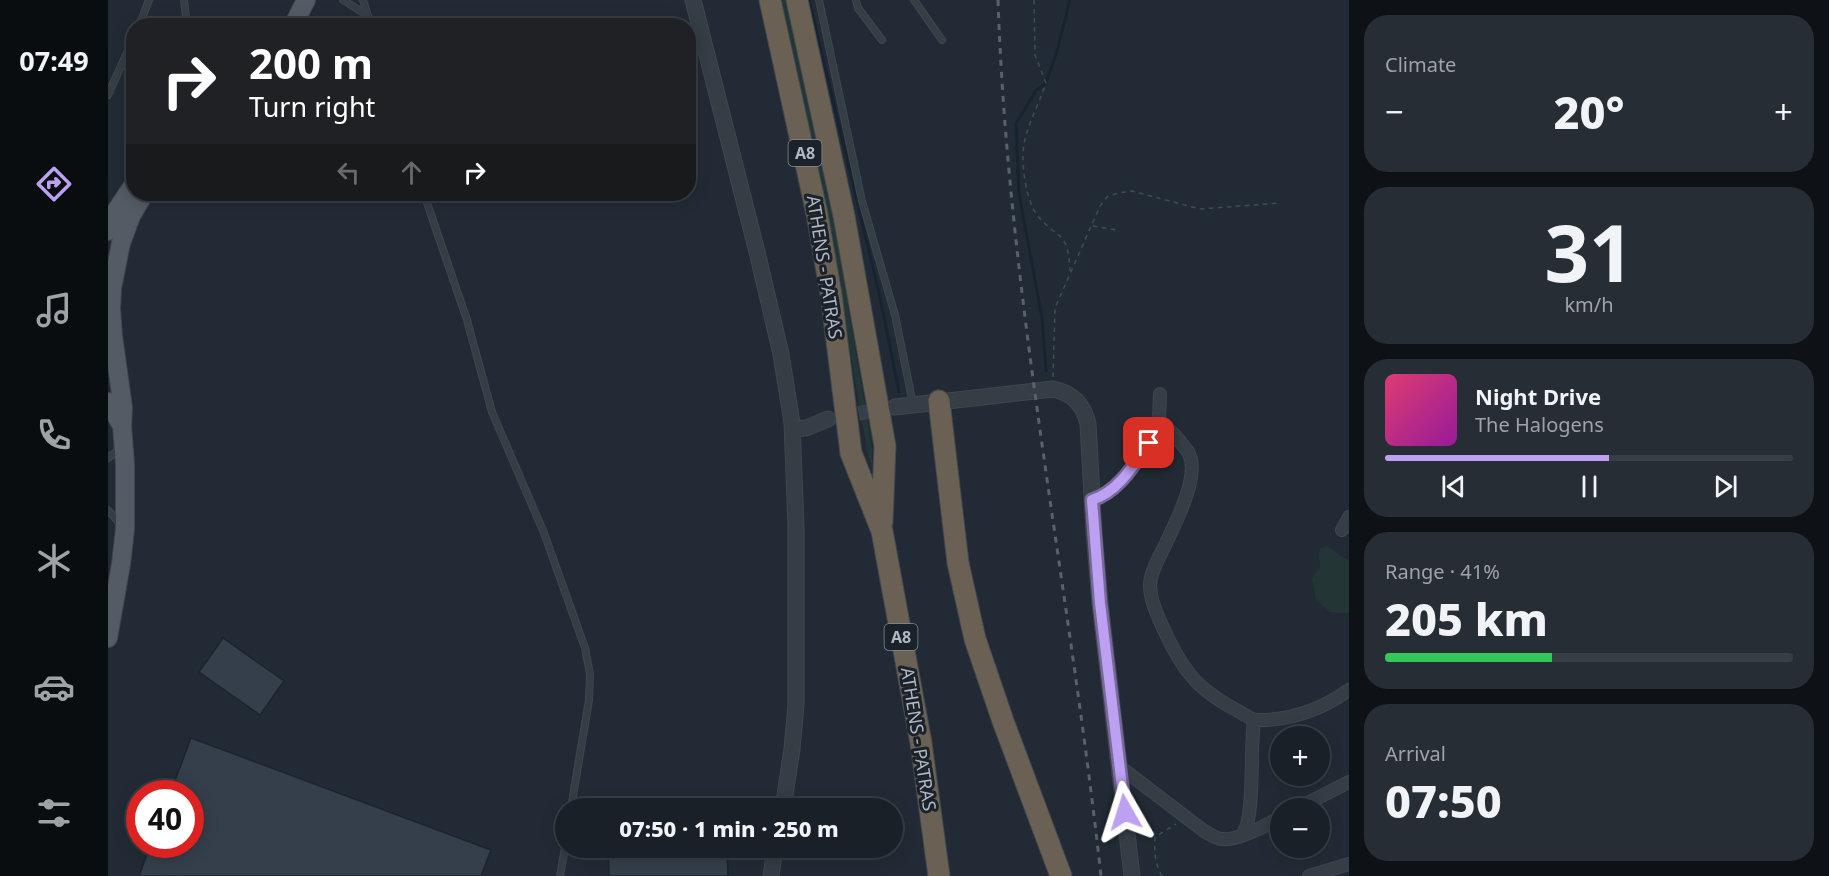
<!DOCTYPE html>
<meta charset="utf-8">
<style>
:root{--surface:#1a2028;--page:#272d34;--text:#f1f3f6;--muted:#9fa3a8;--line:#383e45;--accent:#bca0f2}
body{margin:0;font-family:"Noto Sans",sans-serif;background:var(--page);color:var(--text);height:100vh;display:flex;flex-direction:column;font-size:22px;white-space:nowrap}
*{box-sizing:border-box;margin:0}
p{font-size:20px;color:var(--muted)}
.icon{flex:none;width:33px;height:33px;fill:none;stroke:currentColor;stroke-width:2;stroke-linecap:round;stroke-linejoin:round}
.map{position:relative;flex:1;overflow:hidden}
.drawer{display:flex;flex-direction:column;gap:15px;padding:15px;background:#0e1216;width:480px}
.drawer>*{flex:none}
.top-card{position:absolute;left:18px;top:18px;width:570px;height:183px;border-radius:24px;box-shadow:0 3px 15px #0003,0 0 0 2px var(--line);background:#202124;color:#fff;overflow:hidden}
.controls{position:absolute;left:1162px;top:726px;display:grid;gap:12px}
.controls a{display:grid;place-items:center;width:60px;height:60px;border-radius:50%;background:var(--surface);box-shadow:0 3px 15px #0003,0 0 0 2px var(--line);font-size:30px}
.speed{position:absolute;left:18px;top:780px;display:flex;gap:12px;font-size:30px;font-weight:700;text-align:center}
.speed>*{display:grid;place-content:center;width:78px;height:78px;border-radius:50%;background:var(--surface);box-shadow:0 3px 15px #0003,0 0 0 2px var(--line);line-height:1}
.speed .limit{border:9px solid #d22;background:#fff;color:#111}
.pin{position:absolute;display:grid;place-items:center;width:51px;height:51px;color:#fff;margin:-26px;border-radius:12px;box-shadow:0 3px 9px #0006}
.me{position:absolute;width:66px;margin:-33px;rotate:354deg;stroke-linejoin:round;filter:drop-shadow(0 0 4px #0008)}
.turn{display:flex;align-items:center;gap:21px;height:126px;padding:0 24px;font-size:27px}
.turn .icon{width:78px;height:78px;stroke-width:2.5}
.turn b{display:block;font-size:42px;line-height:51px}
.lanes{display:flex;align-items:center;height:57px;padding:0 24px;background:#0003;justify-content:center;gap:30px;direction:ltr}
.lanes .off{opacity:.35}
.big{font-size:45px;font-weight:800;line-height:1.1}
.drawer .widget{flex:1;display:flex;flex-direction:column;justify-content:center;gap:9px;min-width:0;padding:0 21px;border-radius:24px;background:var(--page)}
.drawer .dial{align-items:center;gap:0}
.dial b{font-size:78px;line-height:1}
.song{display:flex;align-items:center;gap:18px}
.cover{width:72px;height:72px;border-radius:9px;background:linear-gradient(135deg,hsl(340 70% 55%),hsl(300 70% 35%))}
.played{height:6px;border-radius:3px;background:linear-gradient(90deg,var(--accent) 55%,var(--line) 55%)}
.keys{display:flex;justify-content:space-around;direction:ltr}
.heat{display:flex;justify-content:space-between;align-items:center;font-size:33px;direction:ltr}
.charge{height:9px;border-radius:4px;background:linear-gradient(90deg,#34c759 41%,var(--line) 0)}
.trip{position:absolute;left:447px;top:798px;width:348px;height:60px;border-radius:30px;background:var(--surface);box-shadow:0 3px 15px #0003,0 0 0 2px var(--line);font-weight:800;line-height:60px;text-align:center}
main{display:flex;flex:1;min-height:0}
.tabs{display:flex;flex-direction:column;width:108px;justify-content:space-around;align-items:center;background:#0a0d10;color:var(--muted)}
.tabs .icon{width:42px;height:42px}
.tabs .selected{color:var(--accent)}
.tabs b{font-size:27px;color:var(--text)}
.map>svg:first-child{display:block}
</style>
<main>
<nav class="tabs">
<b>07:49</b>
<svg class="icon selected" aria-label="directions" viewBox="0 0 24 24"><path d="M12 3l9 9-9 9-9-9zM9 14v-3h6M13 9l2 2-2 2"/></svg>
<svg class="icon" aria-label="music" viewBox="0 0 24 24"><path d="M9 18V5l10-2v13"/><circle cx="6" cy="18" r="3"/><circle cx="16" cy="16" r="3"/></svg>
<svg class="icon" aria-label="phone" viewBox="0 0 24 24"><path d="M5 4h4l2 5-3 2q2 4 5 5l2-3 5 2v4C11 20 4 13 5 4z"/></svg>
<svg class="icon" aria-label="climate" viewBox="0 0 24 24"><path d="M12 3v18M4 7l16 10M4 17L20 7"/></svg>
<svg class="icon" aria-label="car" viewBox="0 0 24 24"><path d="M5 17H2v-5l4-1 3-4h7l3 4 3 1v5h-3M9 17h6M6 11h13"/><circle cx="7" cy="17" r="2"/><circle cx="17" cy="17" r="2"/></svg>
<svg class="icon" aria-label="filters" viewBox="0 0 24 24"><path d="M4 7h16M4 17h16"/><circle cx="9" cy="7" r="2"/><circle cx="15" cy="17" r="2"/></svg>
</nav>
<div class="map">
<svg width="1241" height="876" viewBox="0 0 1241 876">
<rect width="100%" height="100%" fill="#222b35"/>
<path fill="#243536" d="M673 0H678L681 10 724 210 764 449V468L759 450 719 211Z
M1219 546 1234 557 1241 560V613L1222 612 1208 600 1204 578 1212 568 1211 556 1212 549Z"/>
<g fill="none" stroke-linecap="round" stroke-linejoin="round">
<path stroke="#172331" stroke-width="3" d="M701 0 772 297 791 392
M938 371 934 318 911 194 908 123 928 91 938 83 949 51 962 0"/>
</g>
<path fill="#353f4b" stroke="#1d242c" stroke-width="1.5" d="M115 638 176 681 152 715 91 672Z
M83 738 383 850 373 876H31L43 844H82V794H62Z
M500 848H619L620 876H501Z"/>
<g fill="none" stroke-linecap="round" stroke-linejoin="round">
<path stroke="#37404a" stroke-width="15" stroke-dasharray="15 8" stroke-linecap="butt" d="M728 418 778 408"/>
<g stroke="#3f464f" stroke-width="8">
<path id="service" d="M76 0 79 26
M235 0 260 16
M255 0 260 16 266 26
M711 0 754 201 787 315 805 404
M748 0 750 8 774 40
M806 0 834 40
M31 26 41 0
M0 95 26 37
M316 194 359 320 384 412 436 533 477 648 482 674 481 700 463 808
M0 458 13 448
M0 510 13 525
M452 876 458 842"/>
</g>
<g stroke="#3f464f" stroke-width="14">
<path id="minor" d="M1052 394 1051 421 1053 426C1062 429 1067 435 1073 443 1076 447 1080 450 1081 454 1092 475 1068 522 1059 541 1053 555 1043 569 1042 584 1042 602 1050 616 1057 632 1081 684 1097 693 1146 720
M984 500C1016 490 1034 453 1053 426
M1234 530 1241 517
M1012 767 1096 831C1102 834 1108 839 1114 839 1129 841 1159 825 1173 817
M1190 808 1241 782
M1135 833C1147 818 1142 745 1146 720 1181 721 1213 710 1241 690
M1201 876 1241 864"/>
</g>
<g stroke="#3f464f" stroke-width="17">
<path id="tertiary" d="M585 0 649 252 673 354 684 423 688 527V705L684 749 675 808
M787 407 945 389C964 393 976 405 980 424L986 532 992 603 1024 876
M684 429 698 428 720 419
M663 876 667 848"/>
</g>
<g stroke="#3f464f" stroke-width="20">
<path id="primary" d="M185 26 198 0
M0 231 6 214 26 184
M0 402 14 426
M0 638 13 564 17 529V464L14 426 15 408 5 336 3 309 4 288 13 243 23 216 36 194"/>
</g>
<g stroke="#404850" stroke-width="23">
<path id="motorway" d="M662 0 709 214 723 294 743 453 774 531 813 743 831 876
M689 0 736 216 777 446 774 522
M831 401 850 563 867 639 895 721 953 876"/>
</g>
<path stroke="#3d4e4e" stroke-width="1.5" stroke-dasharray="4.5 4.5" stroke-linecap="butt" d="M926 0 927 55 938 83C932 101 922 120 917 139 912 158 917 199 929 215 951 241 960 230 962 271
M985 226 1008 230
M945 377 947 308 992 206 999 197 1010 193 1024 191 1092 209 1172 203
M1054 876C1047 864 1046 851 1047 837L1068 824"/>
<use href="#service" stroke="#353d45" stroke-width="6"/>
<use href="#minor" stroke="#353d45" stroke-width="12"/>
<use href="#tertiary" stroke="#353d45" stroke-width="15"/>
<use href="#primary" stroke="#535c65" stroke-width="18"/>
<use href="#motorway" stroke="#6a6053" stroke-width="21"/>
<path stroke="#58616c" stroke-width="3" stroke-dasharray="6 6" stroke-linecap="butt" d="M890 0C900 294 961 584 993 876"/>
</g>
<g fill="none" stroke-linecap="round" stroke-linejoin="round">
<g stroke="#7a689d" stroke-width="15">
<path id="route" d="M1017 812 992 603 984 500C1010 492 1026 465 1041 443"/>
</g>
<use href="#route" stroke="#bca0f2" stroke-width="10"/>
</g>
<g text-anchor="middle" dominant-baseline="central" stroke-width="6" stroke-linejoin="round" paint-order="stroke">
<g fill="#1b222a" stroke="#838b94" stroke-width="1.5">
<rect x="680.5" y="140" width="33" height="26" rx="4.5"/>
<rect x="776.5" y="624" width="33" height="26" rx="4.5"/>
</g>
<g font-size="16" font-weight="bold" fill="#b0b8c2">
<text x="697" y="153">Α8</text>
<text x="793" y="637">Α8</text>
</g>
<g font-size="18" fill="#b0b8c2" stroke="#1b222a">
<text transform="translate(717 267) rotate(81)">ATHENS - PATRAS</text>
<text transform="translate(811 739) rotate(81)">ATHENS - PATRAS</text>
</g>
</g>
</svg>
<div class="controls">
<a>+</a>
<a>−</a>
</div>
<div class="speed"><div class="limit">40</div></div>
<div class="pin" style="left:1041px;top:443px;background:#d93025"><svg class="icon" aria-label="arrive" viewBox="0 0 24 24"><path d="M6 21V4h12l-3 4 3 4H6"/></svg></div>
<svg class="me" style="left:1017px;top:812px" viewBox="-20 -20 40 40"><path d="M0-17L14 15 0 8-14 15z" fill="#bca0f2" stroke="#fff" stroke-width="4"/></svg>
<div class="trip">07:50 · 1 min · 250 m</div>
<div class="top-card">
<div class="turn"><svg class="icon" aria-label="right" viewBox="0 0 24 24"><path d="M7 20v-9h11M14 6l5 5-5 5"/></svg><div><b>200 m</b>Turn right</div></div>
<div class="lanes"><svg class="icon off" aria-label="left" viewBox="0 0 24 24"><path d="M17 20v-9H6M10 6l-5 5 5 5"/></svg><svg class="icon off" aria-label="ahead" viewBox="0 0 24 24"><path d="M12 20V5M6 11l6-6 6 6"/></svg><svg class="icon" aria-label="right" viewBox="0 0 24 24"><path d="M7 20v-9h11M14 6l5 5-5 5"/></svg></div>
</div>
</div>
<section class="drawer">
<div class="widget"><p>Climate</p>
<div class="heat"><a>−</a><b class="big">20°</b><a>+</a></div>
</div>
<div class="widget dial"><b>31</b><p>km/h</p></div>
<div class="widget">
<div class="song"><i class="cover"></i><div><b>Night Drive</b><p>The Halogens</p></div></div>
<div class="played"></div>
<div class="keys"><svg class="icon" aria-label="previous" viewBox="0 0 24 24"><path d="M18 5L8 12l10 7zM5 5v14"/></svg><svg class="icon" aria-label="pause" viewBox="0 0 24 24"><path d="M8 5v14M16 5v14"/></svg><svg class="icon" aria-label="next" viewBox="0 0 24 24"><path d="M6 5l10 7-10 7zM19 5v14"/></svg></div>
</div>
<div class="widget"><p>Range · 41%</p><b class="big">205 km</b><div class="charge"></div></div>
<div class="widget"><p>Arrival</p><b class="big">07:50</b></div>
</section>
</main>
